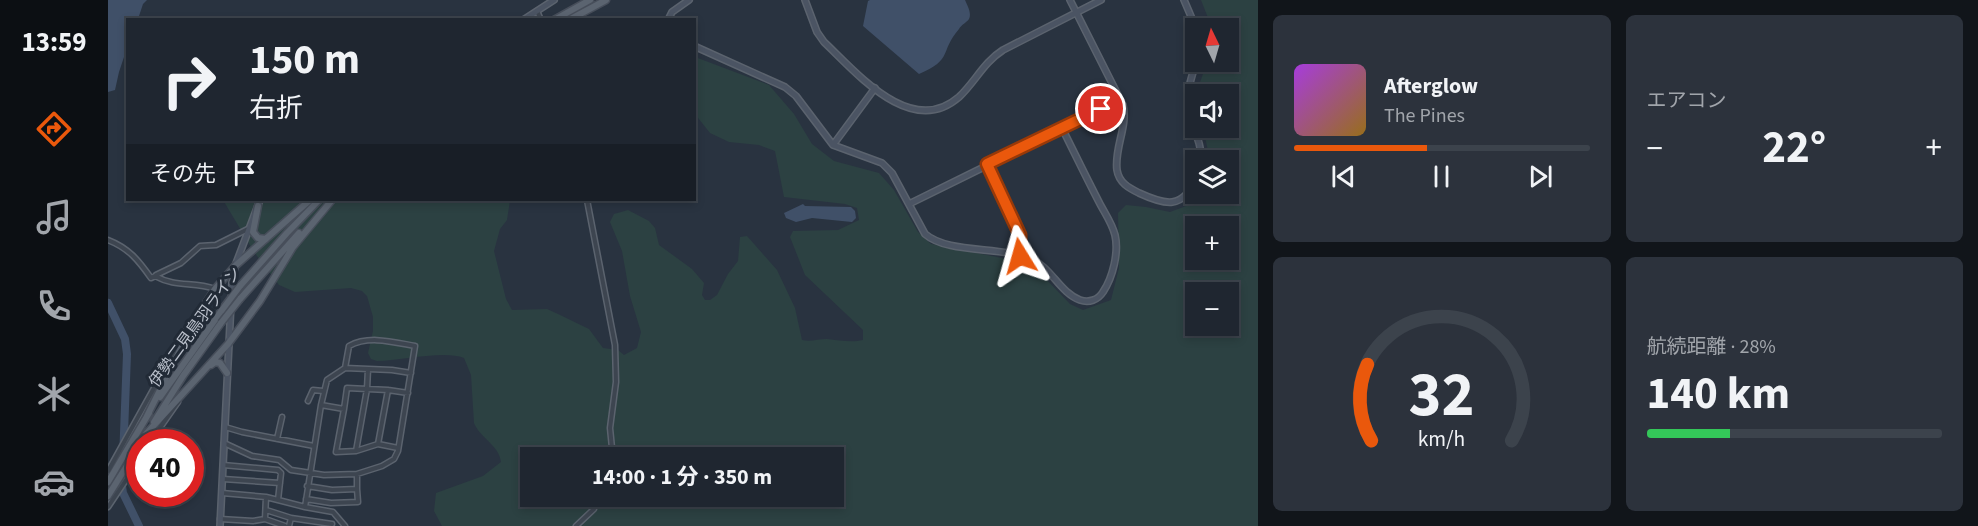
<!DOCTYPE html>
<html lang="ja">
<meta charset="utf-8">
<style>
:root{--surface:#1f2630;--page:#2c323c;--text:#f1f3f6;--muted:#a1a5ab;--line:#3c434c;--accent:#ea580c}
body{margin:0;font-family:"Source Sans 3","Noto Sans JP",sans-serif;background:var(--page);color:var(--text);height:100vh;display:flex;flex-direction:column;font-size:22px;white-space:nowrap}
*{box-sizing:border-box;margin:0}
p{font-size:20px;color:var(--muted)}
.icon{flex:none;width:33px;height:33px;fill:none;stroke:currentColor;stroke-width:2;stroke-linecap:round;stroke-linejoin:round}
.map{position:relative;flex:1;overflow:hidden}
.sheet{display:flex;flex-direction:column;gap:15px;padding:15px;background:#11151a;width:720px}
.sheet>*{flex:none}
.hud{position:absolute;left:18px;top:18px;width:570px;height:183px;border-radius:0px;box-shadow:0 3px 9px #0003,0 0 0 2px var(--line);background:#1f2630;color:var(--text);overflow:hidden}
.needle{width:39px;rotate:355deg}
.fabs{position:absolute;left:1077px;top:18px;display:grid;gap:12px}
.fabs a{display:grid;place-items:center;width:54px;height:54px;border-radius:0px;background:var(--surface);box-shadow:0 3px 9px #0003,0 0 0 2px var(--line);font-size:30px}
.speed{position:absolute;left:18px;top:429px;display:flex;gap:12px;font-size:30px;font-weight:700;text-align:center}
.speed>*{display:grid;place-content:center;width:78px;height:78px;border-radius:50%;background:var(--surface);box-shadow:0 3px 9px #0003,0 0 0 2px var(--line);line-height:1}
.speed .limit{border:9px solid #d22;background:#fff;color:#111}
.pin{position:absolute;display:grid;place-items:center;width:51px;height:51px;color:#fff;margin:-26px;border:3px solid #fff;border-radius:50%;box-shadow:0 2px 6px #0007}
.me{position:absolute;width:66px;margin:-33px;rotate:352deg;stroke-linejoin:round;filter:drop-shadow(0 0 4px #0008)}
.turn{display:flex;align-items:center;gap:21px;height:126px;padding:0 24px;font-size:27px}
.turn .icon{width:78px;height:78px;stroke-width:2.5}
.turn b{display:block;font-size:42px;line-height:51px}
.then{display:flex;align-items:center;height:57px;padding:0 24px;background:#0003;gap:12px;font-size:22px}
.big{font-size:45px;font-weight:700;line-height:1.1}
.sheet .card{flex:1;display:flex;flex-direction:column;justify-content:center;gap:9px;min-width:0;padding:0 21px;border-radius:9px;background:var(--page)}
.sheet .dial{align-items:center;gap:0}
.dial svg{height:156px;overflow:visible;fill:none;stroke:var(--line);stroke-width:7;stroke-linecap:round;text-anchor:middle}
.dial text{fill:var(--text);stroke:none}
.song{display:flex;align-items:center;gap:18px}
.cover{width:72px;height:72px;border-radius:9px;background:linear-gradient(135deg,hsl(280 70% 55%),hsl(40 70% 35%))}
.played{height:6px;border-radius:3px;background:linear-gradient(90deg,var(--accent) 45%,var(--line) 45%)}
.keys{display:flex;justify-content:space-around;direction:ltr}
.heat{display:flex;justify-content:space-between;align-items:center;font-size:33px;direction:ltr}
.charge{height:9px;border-radius:4px;background:linear-gradient(90deg,#34c759 28%,var(--line) 0)}
.sheet .tiles{flex:1;display:grid;gap:15px;grid-template-columns:repeat(2,1fr)}
.trip{position:absolute;left:412px;top:447px;width:324px;height:60px;border-radius:0px;background:var(--surface);box-shadow:0 3px 9px #0003,0 0 0 2px var(--line);font-weight:700;line-height:60px;text-align:center}
main{display:flex;flex:1;min-height:0}
.tabs{display:flex;flex-direction:column;width:108px;justify-content:space-around;align-items:center;background:#0c0f13;color:var(--muted)}
.tabs .icon{width:42px;height:42px}
.tabs .current{color:var(--accent)}
.tabs b{font-size:27px;color:var(--text)}
.map>svg:first-child{display:block}
</style>
<main>
<nav class="tabs">
<b>13:59</b>
<svg class="icon current" aria-label="directions" viewBox="0 0 24 24"><path d="M12 3l9 9-9 9-9-9zM9 14v-3h6M13 9l2 2-2 2"/></svg>
<svg class="icon" aria-label="music" viewBox="0 0 24 24"><path d="M9 18V5l10-2v13"/><circle cx="6" cy="18" r="3"/><circle cx="16" cy="16" r="3"/></svg>
<svg class="icon" aria-label="phone" viewBox="0 0 24 24"><path d="M5 4h4l2 5-3 2q2 4 5 5l2-3 5 2v4C11 20 4 13 5 4z"/></svg>
<svg class="icon" aria-label="climate" viewBox="0 0 24 24"><path d="M12 3v18M4 7l16 10M4 17L20 7"/></svg>
<svg class="icon" aria-label="car" viewBox="0 0 24 24"><path d="M5 17H2v-5l4-1 3-4h7l3 4 3 1v5h-3M9 17h6M6 11h13"/><circle cx="7" cy="17" r="2"/><circle cx="17" cy="17" r="2"/></svg>
</nav>
<div class="map">
<svg width="1150" height="526" viewBox="0 0 1150 526">
<rect width="100%" height="100%" fill="#293340"/>
<path fill="#2c4142" fill-rule="evenodd" d="M1093 0H1150V526H334L326 511 328 493 375 476 393 462C391 445 372 438 366 423L363 375 356 358C336 350 292 361 269 361L263 359 260 353 265 331V317L259 296 254 291 243 288 187 292 171 285 146 252 115 200H402L399 220 392 229 386 251 398 299 404 310 439 309 450 314 481 329 495 348 510 350 516 355 529 348 533 332 522 296 514 251 502 222 506 214 520 210 541 221 547 228 551 245 584 269 596 283 594 295 597 300H602L609 295 620 274 630 261 632 237 639 236 669 270 687 308 694 340C703 342 710 339 719 339 731 340 743 343 755 340V330L697 275 682 237 685 231 730 230 751 220 749 208 737 204 676 197 667 151 651 145 621 142 602 133 587 114V57L661 85 686 114 704 144 726 161 771 173 786 190 810 232 823 244 909 261 935 276 962 304 975 310 1003 300 1011 268 1010 213 1018 205 1038 207 1062 212 1089 202 1092 194H1120V160H1102L1095 128H1120V94H1088L1099 62H1120V28H1104ZM1088 226H1120V260H1088ZM1088 292H1120V326H1088ZM423 458H726V496H423Z"/>
<path fill="#405068" d="M0 0H39L35 4 30 19 20 20 19 48 11 72 7 90 0 92Z
M762 0H857C859 5 864 13 861 19 859 22 853 25 851 29 831 52 846 59 811 74L755 26 760 1Z
M695 204 697 206 743 207 747 211 748 218 744 222 704 218 688 222 678 218 676 213Z"/>
<g fill="none" stroke-linecap="round" stroke-linejoin="round">
<path stroke="#405068" stroke-width="8" d="M0 303 17 339 19 354 14 486 15 493 31 526"/>
<g stroke="#5b636e" stroke-width="7">
<path id="street" d="M429 11 433 20
M479 200 507 345 508 382 502 428 505 458
M0 240C21 248 31 261 43 278L47 276C69 288 85 281 107 289
M48 275 73 263 92 246 108 245 140 229
M280 390 270 444 290 448
M200 401 205 390 215 391
M213 405 236 409 228 452 248 451 259 389 260 369
M236 409 239 388 280 390 300 393
M117 427 134 432 206 446
M169 439 174 417
M42 442 70 402
M116 443 144 456 171 460 183 470 216 475 249 474 274 466 286 459 290 451 307 346C285 342 261 335 241 346L237 368
M248 451 270 444
M0 471 81 325
M115 479 172 483
M199 486 224 490 249 489V474
M114 493 158 497 170 500 173 473 170 470 115 465
M198 499 223 503 250 502 249 489
M170 500 197 507 213 405 219 380 237 368 284 370 303 373
M0 507 32 459
M197 507 225 512 237 526
M158 510 183 518 181 526
M183 518 224 524
M112 519 145 521 157 519 177 526
M157 519 158 497
M468 526 486 509 488 496"/>
</g>
<g stroke="#5b636e" stroke-width="8">
<path id="secondary" d="M697 0 709 32 716 42C748 72 803 139 851 97 867 82 876 62 895 50L993 0
M962 0 1015 105C1020 127 1006 148 1009 170 1011 183 1021 188 1031 193 1057 205 1075 210 1088 178
M1076 0 1088 28
M415 20 446 0
M560 20 564 12 581 0
M586 46 677 87 688 96 725 145 774 163 784 173 817 234C840 254 893 246 923 259 943 267 952 293 972 300 981 303 990 300 995 292 1005 277 1011 252 1007 235 1004 223 996 212 991 202 978 177 966 152 954 128
M1088 62C1083 80 1075 99 1082 119 1087 133 1094 145 1093 160
M725 145 767 88
M879 164 912 235V256
M801 204 1012 100
M112 526 124 283 127 266 152 200"/>
</g>
<g stroke="#474e5a" stroke-width="9">
<path id="primary" d="M446 20 482 0
M461 20 498 0
M150 206 145 232 150 238 158 239
M132 286 179 233 211 200
M132 299 191 233
M103 365 107 362 112 363 119 373
M52 397 114 310
M39 416 88 318 107 289 127 266 202 200
M46 422 75 376 113 323
M38 434 120 344 152 301 185 247 224 200
M0 482 41 413
M0 496 32 445"/>
</g>
<use href="#street" stroke="#3d4550" stroke-width="4"/>
<use href="#secondary" stroke="#4b5463" stroke-width="5"/>
<use href="#primary" stroke="#5b6470" stroke-width="6"/>
<g stroke="#474e5a" stroke-width="9" stroke-linecap="butt">
<path id="primary-bridge" d="M114 310 132 286
M113 323 132 299"/>
</g>
<use href="#primary-bridge" stroke="#5b6470" stroke-width="6"/>
</g>
<g fill="none" stroke-linecap="round" stroke-linejoin="round">
<g stroke="#983908" stroke-width="15">
<path id="route" d="M912 256V235L879 164 993 109"/>
</g>
<use href="#route" stroke="#ea580c" stroke-width="10"/>
</g>
<g text-anchor="middle" dominant-baseline="central" stroke-width="6" stroke-linejoin="round" paint-order="stroke">
<g font-size="16" fill="#bac0cb" stroke="#212a36">
<text transform="translate(87 327) rotate(-54)">伊勢二見鳥羽ライン</text>
</g>
</g>
</svg>
<div class="fabs">
<a><svg class="needle" viewBox="-14 -14 28 28"><path d="M0-13l5 13h-10z" fill="#e53935"/><path d="M0 13l5-13h-10z" fill="#a1a5ab"/></svg></a>
<a><svg class="icon" aria-label="sound" viewBox="0 0 24 24"><path d="M4 9h4l5-4v14l-5-4H4zM17 9q2 3 0 6"/></svg></a>
<a><svg class="icon" aria-label="layers" viewBox="0 0 24 24"><path d="M12 4l9 5-9 5-9-5zM3 14l9 5 9-5"/></svg></a>
<a>+</a>
<a>−</a>
</div>
<div class="speed"><div class="limit">40</div></div>
<div class="pin" style="left:993px;top:109px;background:#d93025"><svg class="icon" aria-label="arrive" viewBox="0 0 24 24"><path d="M6 21V4h12l-3 4 3 4H6"/></svg></div>
<svg class="me" style="left:912px;top:256px" viewBox="-20 -20 40 40"><path d="M0-17L14 15 0 8-14 15z" fill="#ea580c" stroke="#fff" stroke-width="4"/></svg>
<div class="trip">14:00 · 1 分 · 350 m</div>
<div class="hud">
<div class="turn"><svg class="icon" aria-label="right" viewBox="0 0 24 24"><path d="M7 20v-9h11M14 6l5 5-5 5"/></svg><div><b>150 m</b>右折</div></div>
<div class="then">その先<svg class="icon" aria-label="arrive" viewBox="0 0 24 24"><path d="M6 21V4h12l-3 4 3 4H6"/></svg></div>
</div>
</div>
<section class="sheet">
<div class="tiles">
<div class="card">
<div class="song"><i class="cover"></i><div><b>Afterglow</b><p>The Pines</p></div></div>
<div class="played"></div>
<div class="keys"><svg class="icon" aria-label="previous" viewBox="0 0 24 24"><path d="M18 5L8 12l10 7zM5 5v14"/></svg><svg class="icon" aria-label="pause" viewBox="0 0 24 24"><path d="M8 5v14M16 5v14"/></svg><svg class="icon" aria-label="next" viewBox="0 0 24 24"><path d="M6 5l10 7-10 7zM19 5v14"/></svg></div>
</div>
<div class="card"><p>エアコン</p>
<div class="heat"><a>−</a><b class="big">22°</b><a>+</a></div>
</div>
<div class="card dial"><svg viewBox="0 0 100 80">
<path d="M14 69A42 42 0 1 1 86 69"/>
<path d="M14 69A42 42 0 0 1 12 30" stroke="#ea580c"/>
<text x="50" y="56" font-size="32" font-weight="700">32</text>
<text x="50" y="72" font-size="11">km/h</text>
</svg></div>
<div class="card"><p>航続距離 · 28%</p><b class="big">140 km</b><div class="charge"></div></div>
</div>
</section>
</main>
